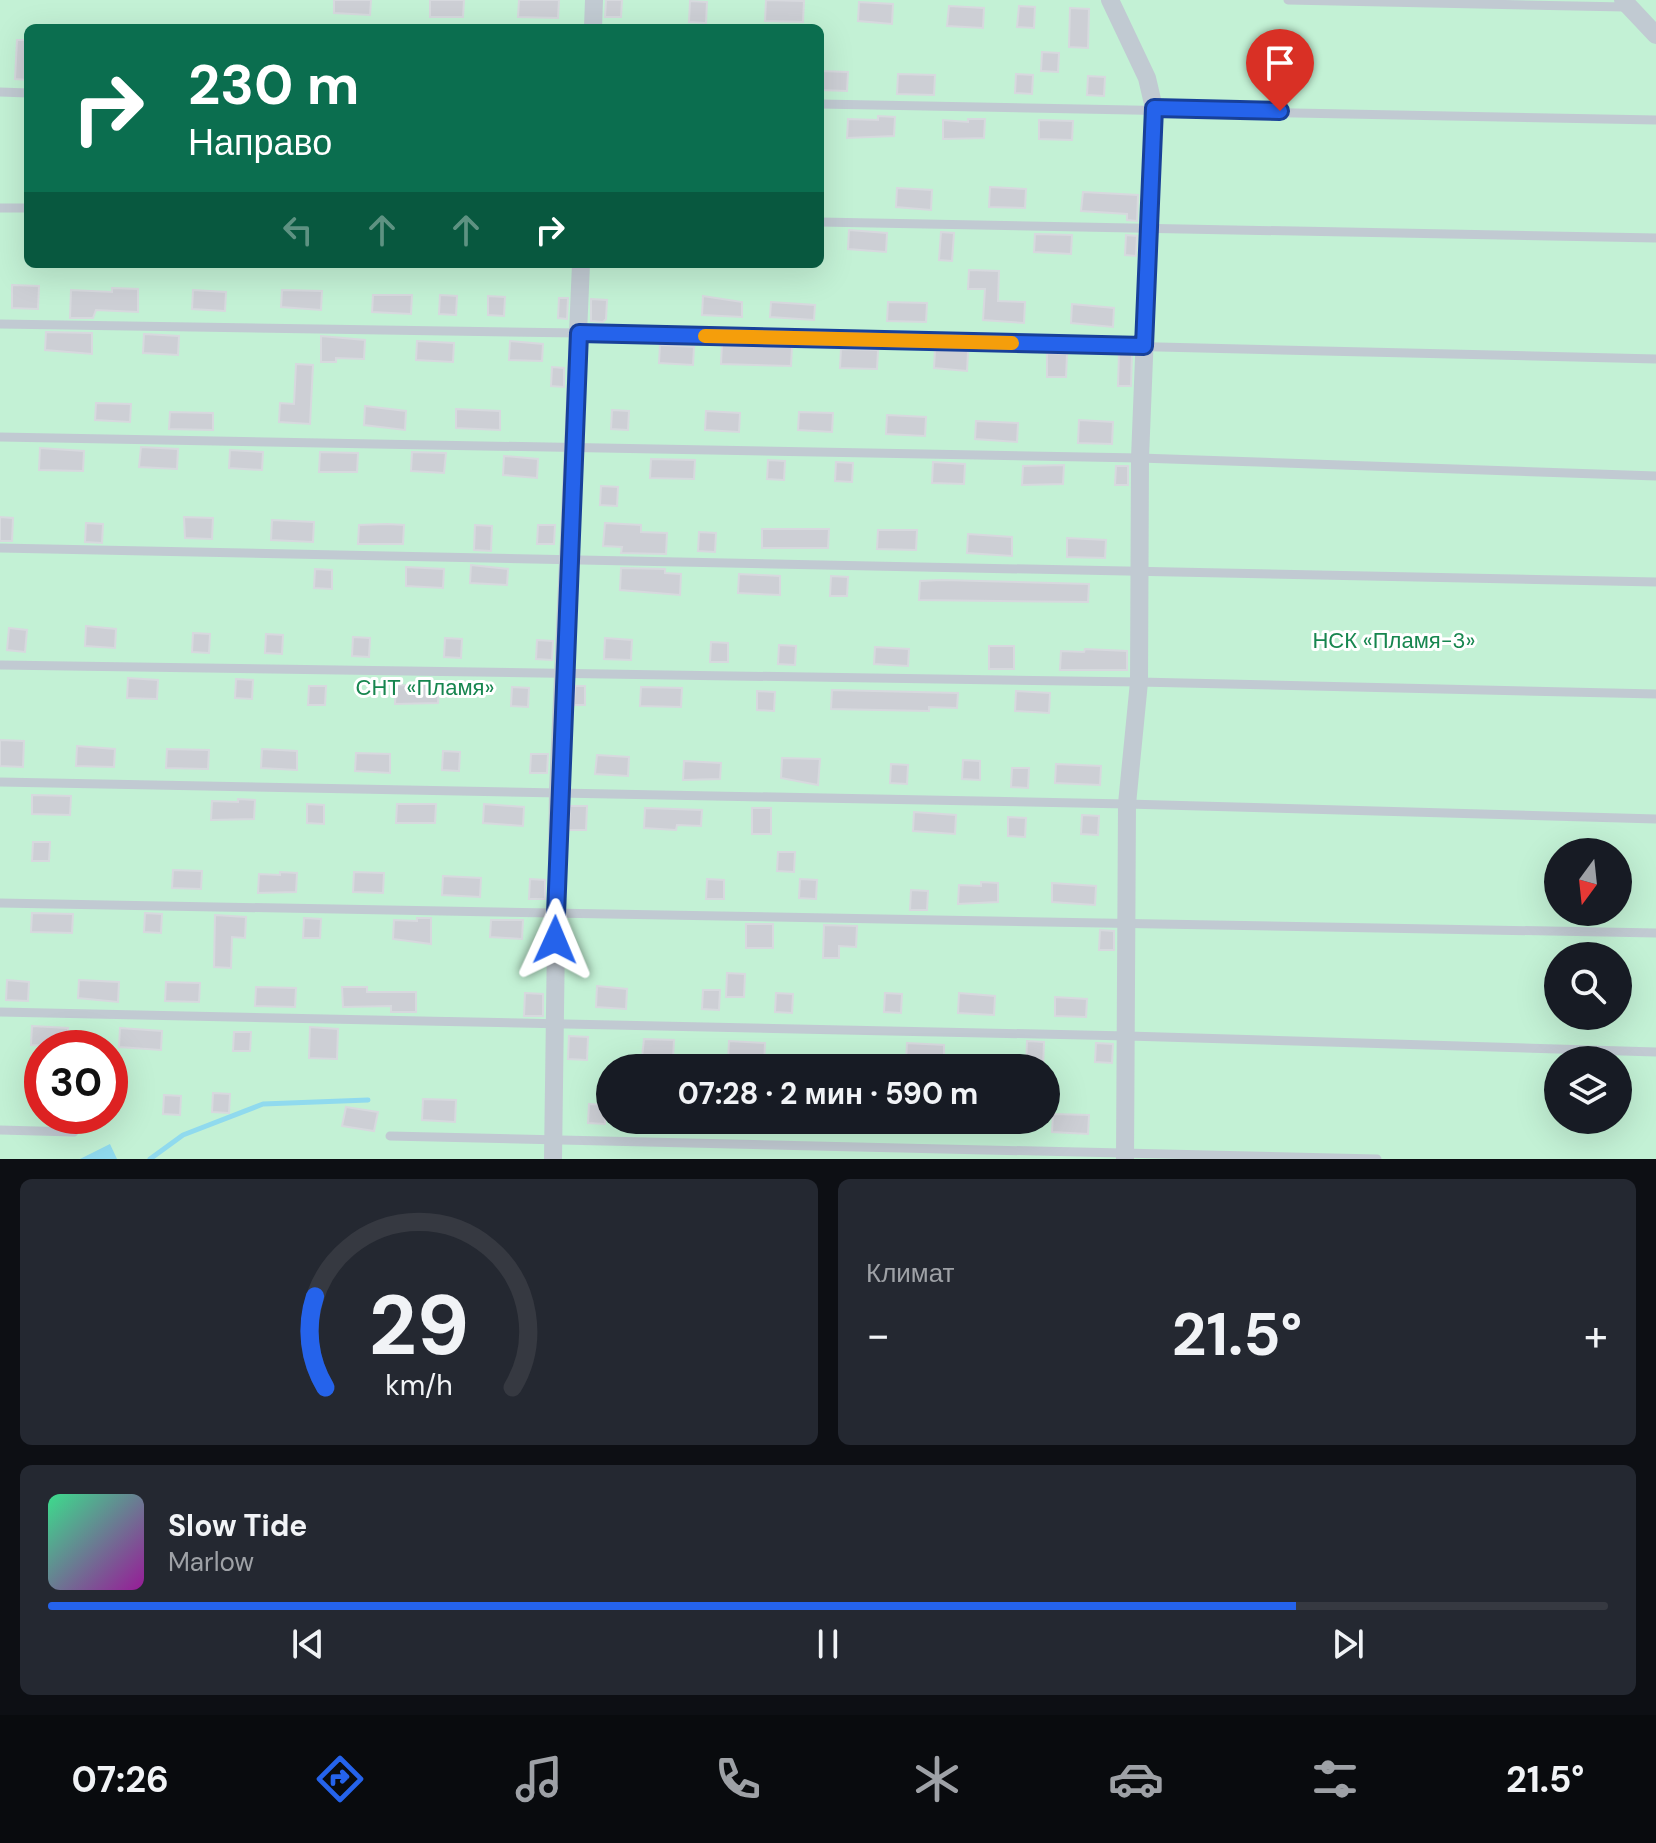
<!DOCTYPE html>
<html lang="ru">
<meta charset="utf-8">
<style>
:root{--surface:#171b24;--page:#242831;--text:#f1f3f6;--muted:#9ea1a6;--line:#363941;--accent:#2563eb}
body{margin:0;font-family:"DM Sans",sans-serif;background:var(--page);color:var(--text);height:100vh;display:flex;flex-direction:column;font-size:30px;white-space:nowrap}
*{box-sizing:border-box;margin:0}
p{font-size:26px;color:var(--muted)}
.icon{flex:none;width:44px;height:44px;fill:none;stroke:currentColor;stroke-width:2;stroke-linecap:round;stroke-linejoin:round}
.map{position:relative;height:1159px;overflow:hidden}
.panel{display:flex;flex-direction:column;gap:20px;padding:20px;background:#0d0f14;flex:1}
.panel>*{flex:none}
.top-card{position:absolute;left:24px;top:24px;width:800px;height:244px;border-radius:12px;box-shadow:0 8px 32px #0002;background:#0b6e4f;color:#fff;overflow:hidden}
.needle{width:52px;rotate:195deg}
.fabs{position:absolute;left:1544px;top:838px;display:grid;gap:16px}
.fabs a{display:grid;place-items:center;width:88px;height:88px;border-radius:50%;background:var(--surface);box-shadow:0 8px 32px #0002;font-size:40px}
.speed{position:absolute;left:24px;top:1030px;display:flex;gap:16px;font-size:40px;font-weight:700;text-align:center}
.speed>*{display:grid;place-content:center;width:104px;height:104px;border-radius:50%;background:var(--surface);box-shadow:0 8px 32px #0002;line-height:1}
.speed .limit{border:12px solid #d22;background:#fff;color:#111}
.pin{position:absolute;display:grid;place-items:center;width:68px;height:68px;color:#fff;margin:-82px -34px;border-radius:50% 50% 50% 0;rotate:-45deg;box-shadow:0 0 8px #0007}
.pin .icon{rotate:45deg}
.me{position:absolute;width:88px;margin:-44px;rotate:1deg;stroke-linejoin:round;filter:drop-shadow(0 0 6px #0008)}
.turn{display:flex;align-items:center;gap:28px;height:168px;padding:0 32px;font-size:36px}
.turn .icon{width:104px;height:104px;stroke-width:2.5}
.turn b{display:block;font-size:56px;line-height:68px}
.lanes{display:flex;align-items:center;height:76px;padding:0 32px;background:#0003;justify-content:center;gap:40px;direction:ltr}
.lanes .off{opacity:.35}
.big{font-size:60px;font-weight:700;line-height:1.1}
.panel .tile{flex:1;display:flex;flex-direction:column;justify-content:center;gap:12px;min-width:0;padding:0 28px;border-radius:12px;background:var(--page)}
.panel .dial{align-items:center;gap:0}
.dial svg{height:208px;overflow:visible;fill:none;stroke:var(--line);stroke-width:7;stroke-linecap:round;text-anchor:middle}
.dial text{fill:var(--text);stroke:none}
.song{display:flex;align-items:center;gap:24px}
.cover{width:96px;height:96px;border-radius:12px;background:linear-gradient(135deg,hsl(150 70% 55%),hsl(300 70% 35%))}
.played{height:8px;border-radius:4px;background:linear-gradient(90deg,var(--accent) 80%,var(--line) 80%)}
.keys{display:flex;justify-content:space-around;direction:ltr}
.heat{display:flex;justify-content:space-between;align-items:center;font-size:44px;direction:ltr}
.panel .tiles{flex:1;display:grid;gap:20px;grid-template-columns:1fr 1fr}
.tile:last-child{grid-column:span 2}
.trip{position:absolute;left:596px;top:1054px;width:464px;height:80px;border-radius:40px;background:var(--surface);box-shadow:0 8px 32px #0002;font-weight:700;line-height:80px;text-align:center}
.tabs{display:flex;height:128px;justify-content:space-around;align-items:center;background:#090b0e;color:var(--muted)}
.tabs .icon{width:56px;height:56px}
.tabs .selected{color:var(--accent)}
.tabs b{font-size:36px;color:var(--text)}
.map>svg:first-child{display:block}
</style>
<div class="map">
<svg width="1656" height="1159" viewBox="0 0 1656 1159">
<rect width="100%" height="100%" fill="#f5f3f3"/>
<path fill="#c3f1d5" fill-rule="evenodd" d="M0 0H1656V1159H0ZM28 28H820V264H28ZM1558 852H1618V912H1558ZM1558 956H1618V1016H1558ZM42 1048H110V1116H42ZM1558 1060H1618V1120H1558ZM610 1068H1046V1120H610Z"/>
<path fill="#90daee" d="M110 1144 117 1159H80Z"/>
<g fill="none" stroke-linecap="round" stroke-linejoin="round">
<path stroke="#90daee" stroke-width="5" d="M150 1159 183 1135 263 1104 368 1100"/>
</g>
<path fill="#cdcfd5" stroke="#d7d9de" stroke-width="2" d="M334 0H371L370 15 334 13Z
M430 0H464L463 17H430Z
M519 0H559L558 18 518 17Z
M606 0H622L621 17H605Z
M766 0 804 1 803 22 765 21Z
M690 1 707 2 706 23 689 22Z
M859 2 893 4 892 24 858 21Z
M949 6 984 8 983 28 947 26Z
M1019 6 1035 7 1034 28 1017 27Z
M1070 8 1089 9 1088 48 1069 47Z
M17 40H28V80L15 79Z
M1042 52 1059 53 1058 72 1041 71Z
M820 71 848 72 847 91 820 90Z
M898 74 935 75 934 95 897 94Z
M1016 74 1033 75 1032 94 1015 93Z
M1088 76 1105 77 1104 96 1087 95Z
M878 116 895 117 894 136 847 138 848 119 878 120Z
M968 119H985L984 138 943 139V120L968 122Z
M1039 120 1073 121 1072 140 1039 139Z
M990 187 1026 189 1025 208 989 207Z
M897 188 932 190 931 210 896 207Z
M1083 192 1138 195 1137 221 1127 220V214L1081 211Z
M849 230 887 233 886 252 848 249Z
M941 232 954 233 952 261 939 260Z
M1035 234 1072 235 1071 254 1034 252Z
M1126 235 1137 236 1136 256 1125 255Z
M969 270 999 271 998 301 1025 302 1024 323 983 320 985 289H968Z
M12 285 39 286 38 309 12 308Z
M112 288 138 289V312L96 310 93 318H70L71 290 112 292Z
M193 290 226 292 225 311 192 309Z
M282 290 322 291 321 310 281 307Z
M373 295H412L411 314 372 312Z
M440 295 457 296 456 315 439 314Z
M488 296 505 297 504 316 488 315Z
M703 296 742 302V317L702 315Z
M559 298H568L567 319 558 318Z
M591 299 607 300 606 319 603 322 591 321Z
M771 302 815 305 814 320 770 317Z
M888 302 927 303 926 322 887 321Z
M1072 304 1114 308 1113 327 1071 323Z
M46 332 92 333V354L45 350Z
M144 334 179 336 178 355 143 353Z
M321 336 365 340 364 359 336 358V362H321Z
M417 341 454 343 453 362 416 360Z
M510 341 543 344 542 361 509 360Z
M722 344 792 347 791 366 721 364Z
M660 345 694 347 693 365 659 363Z
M841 349 878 350 877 369 840 368Z
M935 350 968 351 967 371 934 368Z
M1047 353 1067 354 1066 377H1047Z
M1119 354H1132L1131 386H1118Z
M296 364 313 365 310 424 279 422 280 403 294 404Z
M552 367 564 368V387L551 386Z
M96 403 131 404 130 422 95 420Z
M365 406 406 411 405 430 364 425Z
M456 409 500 411V430L456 428Z
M612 410 629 411 628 430 611 429Z
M706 411 740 413 739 432 705 430Z
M170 412 213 413V430L169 429Z
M799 412 833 413 832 432 798 430Z
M887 415 926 417 925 436 886 434Z
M1079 420 1113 422 1112 444 1078 443Z
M976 421 1018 423 1017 442 975 439Z
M141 447 178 449 177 469 139 467Z
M40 448 84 451 83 471 39 470Z
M230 450 263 452 262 470 229 468Z
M320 452 358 453 357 472H319Z
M412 452 446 453 444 473 411 471Z
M504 456 538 459 537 478 503 475Z
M651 459 695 460 694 479 650 478Z
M768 460 785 461 784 480 767 479Z
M836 462 853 463 852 482 835 481Z
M933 462 965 464 964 484 932 483Z
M1064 465 1063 484 1022 485 1023 466Z
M1116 466H1128V485H1115Z
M601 486 618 487 617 506 600 505Z
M0 517 13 518 12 541H0Z
M184 517 213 518 212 539 185 538Z
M272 520 314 522 313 542 271 540Z
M86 523 103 524 102 543 85 542Z
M605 523 641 525V532L667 533 666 554 621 553 622 547 603 546Z
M387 524 404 525 403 544H358L359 525Z
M475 525 492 526 491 551 474 550Z
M538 525H555L554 544H537Z
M762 529H829L828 548H762Z
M878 530H917L916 550 877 549Z
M699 532 716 533 715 552 698 551Z
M968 534 1012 537V556L967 553Z
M1067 538 1106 540 1105 558 1067 557Z
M471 565 508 569 507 585 470 583Z
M406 567 444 569 443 588 406 586Z
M621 568 665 569V573L681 574 680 595 620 590Z
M315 569 332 570V589L314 588Z
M739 574 780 576V595L738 593Z
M831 576 848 577 847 596H830Z
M942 580 1089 584 1088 602 919 600 920 581Z
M86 626 116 629 115 648 85 646Z
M9 628 27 630 25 652 7 650Z
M193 633 210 634 209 653 192 652Z
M266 634 283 635 282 654 265 653Z
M353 637 370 638 369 657 352 656Z
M445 638 462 639 461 658 444 657Z
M605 638 632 640 631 660 604 659Z
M537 640 553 641 552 660 536 659Z
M711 642 728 643V662H710Z
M779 645 796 646 795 665 778 664Z
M989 646H1014V669H989Z
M875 647 909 649 908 666 874 664Z
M1085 649 1127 651V670H1060L1061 651 1084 652Z
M128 678 158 680 157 699 127 698Z
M236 679 253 680 252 699 235 698Z
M422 683H439L438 703 395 704 396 685 421 686Z
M309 686H326L325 705H308Z
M575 686H585V705H574Z
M512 687 529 688 528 707 511 706Z
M641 687 682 688 681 707 640 706Z
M832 690 958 693 957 708 929 707V711L831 709Z
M757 691 775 692 774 711 757 710Z
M1016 691 1050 693 1049 713 1015 711Z
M0 740 24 741 23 767 0 766Z
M77 746 115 749 114 767 76 766Z
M167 749 209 750 208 769 166 768Z
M262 749 297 751V770L261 768Z
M443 751 460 752 459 771 442 770Z
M356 753 390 754V773L355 771Z
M531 754H548L547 773H530Z
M597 755 629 757 628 776 595 774Z
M782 758 820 759 818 785 781 778Z
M963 760 980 761V780L962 779Z
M684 761 721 763 720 779 683 780Z
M891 764 908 765 907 784 890 783Z
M1056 764 1101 766 1100 785 1055 783Z
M1012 768H1029L1028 788 1011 787Z
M32 795 71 796 70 815 32 814Z
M238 799 255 800 254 819 211 820 212 801 238 802Z
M307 804 324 805V824L307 823Z
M397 804H436L435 823H396Z
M484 804 524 807 523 826 483 823Z
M570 806H587L586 830H569Z
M645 808 702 810 701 826 677 825 676 830 644 828Z
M752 808H771V834H752Z
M914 812 956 815 955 834 913 831Z
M1082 815 1099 816 1098 835 1081 834Z
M1008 817 1026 818 1025 837 1008 836Z
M33 842H50L49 861H32Z
M778 852H795L794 872 777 871Z
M173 870 202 871 201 889 172 888Z
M280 872 297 873 296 892 258 893 259 874 280 875Z
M354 872 384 873 383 893 353 892Z
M443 876 481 878 480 897 442 895Z
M530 879 545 880V899H529Z
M707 879 724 880V899H706Z
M800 879 817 880 816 899 799 898Z
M981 882 998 883V902L958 904 959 885 981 886Z
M1052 883 1096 886 1095 905 1052 902Z
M911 890 928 891 927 910H910Z
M32 913 73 914 72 933 31 932Z
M145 913 162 914 161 933 144 932Z
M215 915 246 917 245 938 232 937 231 968 214 967Z
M304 918 321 919 320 938H303Z
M417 918H431V944L393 939 394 920 417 921Z
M491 920H523L522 939 490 937Z
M746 924H773V948H746Z
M824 925 857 926 856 947 839 946V958H823Z
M1100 930 1114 931V950H1099Z
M727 973 745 974 744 997H726Z
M7 980 29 982 28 1001 6 1000Z
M79 980 119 982 118 1002 78 998Z
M166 982 200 983 199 1002 165 1001Z
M597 986 627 989 626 1009 596 1007Z
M256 987 296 988 295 1007 255 1006Z
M342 987H367V992H416V1012H391V1006L343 1007Z
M703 990H720L719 1010 702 1009Z
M525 993 543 994V1016H524Z
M776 993 793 994 792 1013 775 1012Z
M885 993 902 994 901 1013 884 1012Z
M959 993 995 996 994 1015 958 1013Z
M1055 997 1087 999 1086 1017 1055 1016Z
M32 1026 68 1028 67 1047 31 1045Z
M310 1027 338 1029 337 1059 309 1058Z
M120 1028 162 1031 161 1050 119 1047Z
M234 1032H251L250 1051H233Z
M569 1036 588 1037 587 1060 568 1059Z
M644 1039 674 1040 673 1059 642 1058Z
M729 1041 765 1043 764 1066 728 1061Z
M1027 1041 1044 1042 1043 1068 1026 1067Z
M907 1043 944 1045V1063L906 1062Z
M1096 1043 1113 1044 1112 1063 1095 1062Z
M213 1093 230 1094 229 1113 212 1112Z
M164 1095 181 1096 180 1115 163 1114Z
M423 1099 456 1100 455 1122 422 1120Z
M589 1104 606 1105 605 1124 588 1123Z
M346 1107 378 1112 374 1131 342 1126Z
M1053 1114 1089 1115 1088 1134 1052 1132Z"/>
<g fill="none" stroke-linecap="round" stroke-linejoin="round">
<path stroke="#c1cad2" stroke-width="9" d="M1288 0 1625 7
M0 92 28 93
M820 104 1656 120
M0 208H28
M820 222 1656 238
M0 324 579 333 1656 359
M0 437 1140 458 1656 476
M0 548 1656 582
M0 665 1139 682 1656 694
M0 782 1127 804 1656 819
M0 903 1656 933
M0 1012 1128 1036 1656 1052
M0 1130 74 1132
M390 1136 1377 1159"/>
<path stroke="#c1cad2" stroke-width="18" d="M1110 0 1147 78 1154 108 1140 458 1139 682 1127 804 1125 1159
M1623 0 1656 35
M593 28 594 0
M553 1159 558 791 581 264"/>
</g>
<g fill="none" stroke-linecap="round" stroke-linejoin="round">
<g stroke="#184099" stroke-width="20">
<path id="route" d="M555 940 579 333 1144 346 1154 108 1280 111"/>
</g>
<use href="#route" stroke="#2563eb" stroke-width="14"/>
<path stroke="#f59e0b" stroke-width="14" d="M705 336 1012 343"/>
</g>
<g text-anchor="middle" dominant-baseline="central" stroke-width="6" stroke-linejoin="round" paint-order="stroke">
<g font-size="22" fill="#17864f" stroke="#fff">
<text x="1394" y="640">НСК «Пламя-3»</text>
<text x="425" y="687">СНТ «Пламя»</text>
</g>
</g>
</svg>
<div class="fabs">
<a><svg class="needle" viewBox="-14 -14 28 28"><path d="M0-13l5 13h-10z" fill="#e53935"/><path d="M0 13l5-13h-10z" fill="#9ea1a6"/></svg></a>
<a><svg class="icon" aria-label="search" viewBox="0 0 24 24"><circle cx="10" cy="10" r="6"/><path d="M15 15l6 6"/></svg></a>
<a><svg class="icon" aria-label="layers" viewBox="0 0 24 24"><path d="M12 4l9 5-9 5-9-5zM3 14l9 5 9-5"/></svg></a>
</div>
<div class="speed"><div class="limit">30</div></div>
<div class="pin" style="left:1280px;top:111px;background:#d93025"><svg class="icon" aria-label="arrive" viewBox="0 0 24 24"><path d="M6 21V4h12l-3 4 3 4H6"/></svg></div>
<svg class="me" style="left:555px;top:940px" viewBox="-20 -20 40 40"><path d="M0-17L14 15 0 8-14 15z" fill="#2563eb" stroke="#fff" stroke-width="4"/></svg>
<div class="trip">07:28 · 2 мин · 590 m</div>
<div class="top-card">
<div class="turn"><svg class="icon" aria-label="right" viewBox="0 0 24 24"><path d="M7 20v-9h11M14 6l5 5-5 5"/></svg><div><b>230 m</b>Направо</div></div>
<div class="lanes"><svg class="icon off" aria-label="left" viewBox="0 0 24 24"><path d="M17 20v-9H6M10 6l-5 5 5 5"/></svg><svg class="icon off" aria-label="ahead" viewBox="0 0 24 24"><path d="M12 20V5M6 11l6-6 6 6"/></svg><svg class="icon off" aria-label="ahead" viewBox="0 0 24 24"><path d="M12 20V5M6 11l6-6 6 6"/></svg><svg class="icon" aria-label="right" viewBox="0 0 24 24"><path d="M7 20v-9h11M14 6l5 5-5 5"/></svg></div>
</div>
</div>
<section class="panel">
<div class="tiles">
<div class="tile dial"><svg viewBox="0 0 100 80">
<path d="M14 69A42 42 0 1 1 86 69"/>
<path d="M14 69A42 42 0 0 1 10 34" stroke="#2563eb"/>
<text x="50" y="56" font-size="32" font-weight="700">29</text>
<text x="50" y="72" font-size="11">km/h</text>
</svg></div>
<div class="tile"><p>Климат</p>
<div class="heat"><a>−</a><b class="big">21.5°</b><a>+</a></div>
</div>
<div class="tile">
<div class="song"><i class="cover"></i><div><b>Slow Tide</b><p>Marlow</p></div></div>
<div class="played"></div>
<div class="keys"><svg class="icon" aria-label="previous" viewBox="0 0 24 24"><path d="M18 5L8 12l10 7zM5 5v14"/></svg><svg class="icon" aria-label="pause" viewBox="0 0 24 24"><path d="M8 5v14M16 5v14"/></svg><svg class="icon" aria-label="next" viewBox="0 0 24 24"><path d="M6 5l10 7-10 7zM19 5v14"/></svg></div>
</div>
</div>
</section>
<nav class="tabs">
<b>07:26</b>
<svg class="icon selected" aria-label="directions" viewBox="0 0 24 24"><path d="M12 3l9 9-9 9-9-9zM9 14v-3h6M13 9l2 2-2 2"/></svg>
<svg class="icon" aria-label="music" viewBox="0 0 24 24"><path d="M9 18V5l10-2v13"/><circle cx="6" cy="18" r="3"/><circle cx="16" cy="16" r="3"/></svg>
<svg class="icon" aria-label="phone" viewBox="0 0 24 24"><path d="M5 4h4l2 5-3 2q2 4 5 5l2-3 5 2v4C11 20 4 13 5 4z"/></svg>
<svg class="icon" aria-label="climate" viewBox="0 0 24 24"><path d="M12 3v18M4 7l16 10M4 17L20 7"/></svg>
<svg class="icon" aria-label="car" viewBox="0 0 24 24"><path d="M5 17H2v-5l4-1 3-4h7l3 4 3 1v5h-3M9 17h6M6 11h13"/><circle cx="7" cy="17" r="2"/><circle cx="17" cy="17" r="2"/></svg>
<svg class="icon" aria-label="filters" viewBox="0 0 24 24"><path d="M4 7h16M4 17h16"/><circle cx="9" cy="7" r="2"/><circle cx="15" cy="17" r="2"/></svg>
<b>21.5°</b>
</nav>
